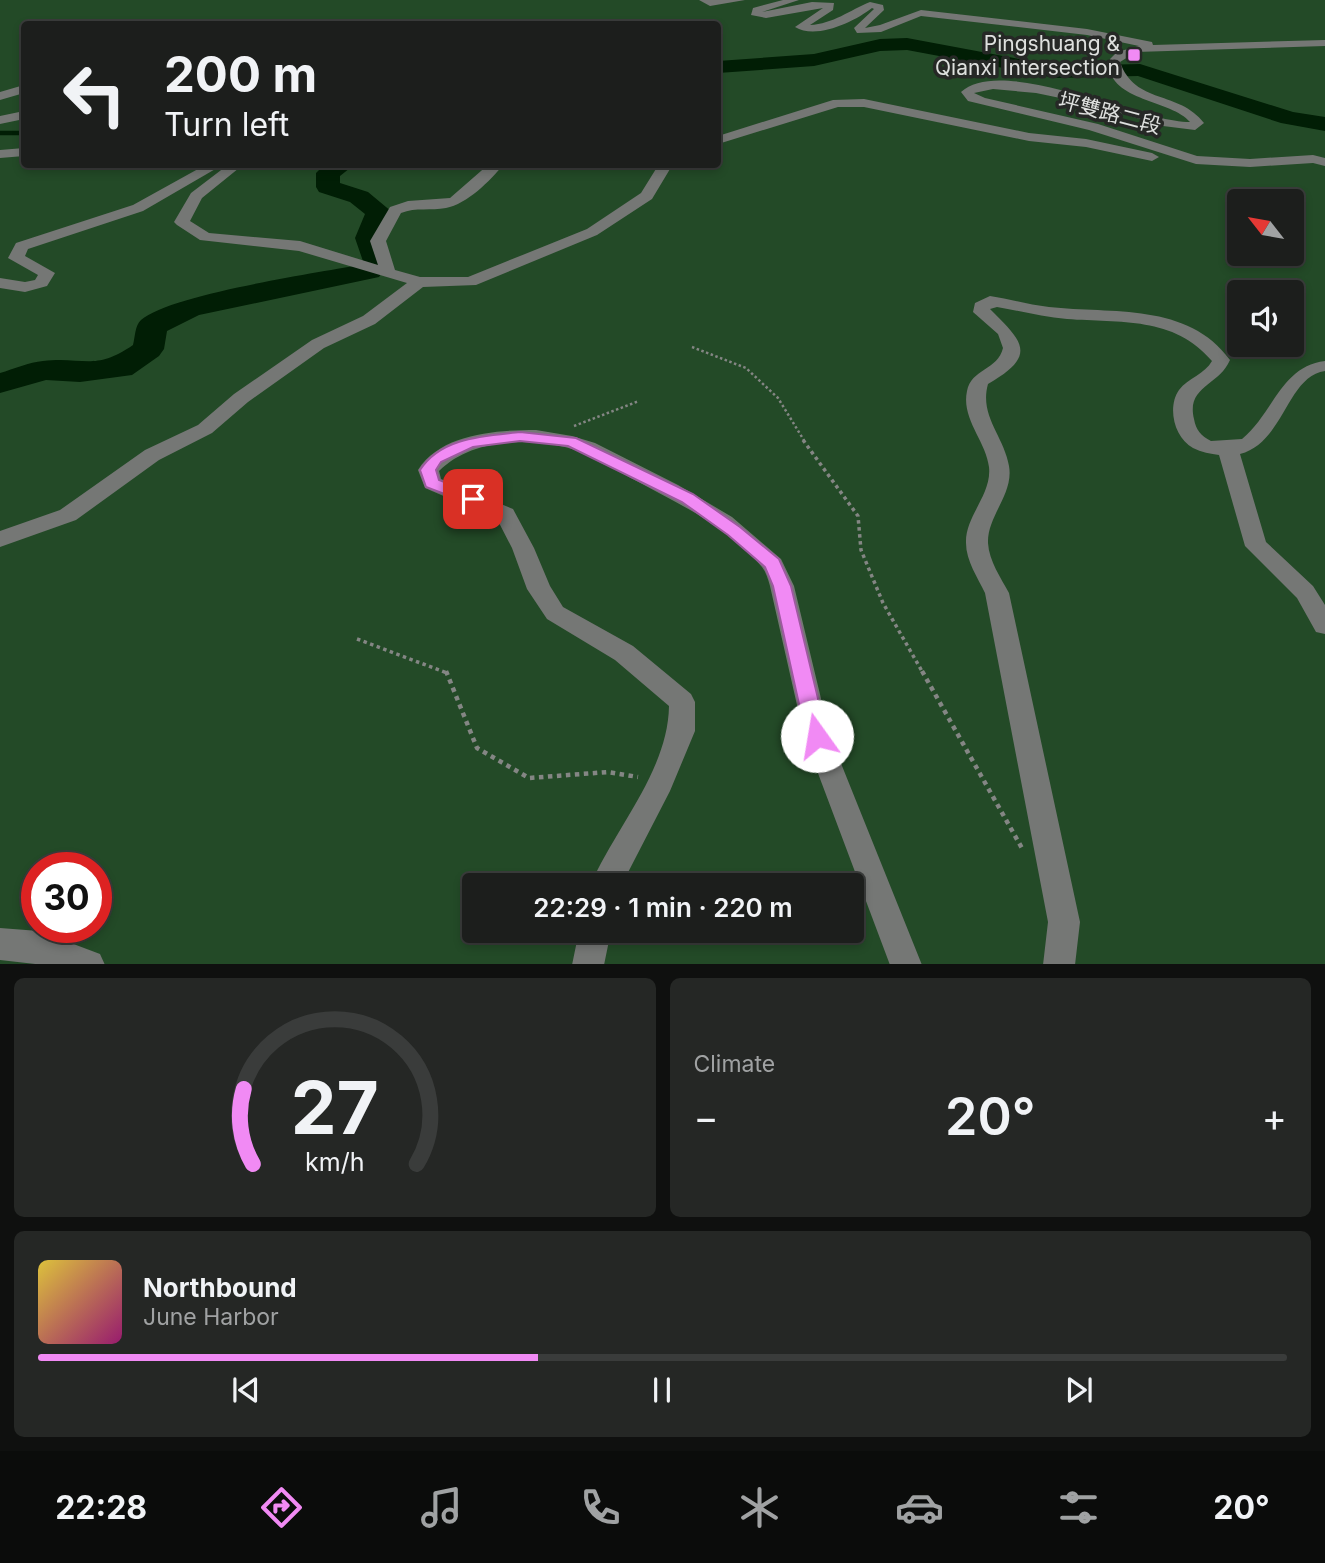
<!DOCTYPE html>
<meta charset="utf-8">
<style>
:root{--surface:#1c1e1c;--page:#252725;--text:#f1f3f6;--muted:#a0a2a3;--line:#3a3c3b;--accent:#f18af4}
body{margin:0;font-family:Inter,"Noto Sans TC",sans-serif;background:var(--page);color:var(--text);height:100vh;display:flex;flex-direction:column;font-size:26px;white-space:nowrap}
*{box-sizing:border-box;margin:0}
p{font-size:23px;color:var(--muted)}
.icon{flex:none;width:38px;height:38px;fill:none;stroke:currentColor;stroke-width:2;stroke-linecap:round;stroke-linejoin:round}
.map{position:relative;height:964px;overflow:hidden}
.panel{display:flex;flex-direction:column;gap:14px;padding:14px;background:#0f100f;flex:1}
.panel>*{flex:none}
.banner{position:absolute;left:21px;top:21px;width:700px;height:147px;border-radius:7px;box-shadow:0 4px 10px #0003,0 0 0 2px var(--line);background:#1c1e1c;color:var(--text);overflow:hidden}
.needle{width:46px;rotate:301deg}
.controls{position:absolute;left:1227px;top:189px;display:grid;gap:14px}
.controls a{display:grid;place-items:center;width:77px;height:77px;border-radius:7px;background:var(--surface);box-shadow:0 4px 10px #0003,0 0 0 2px var(--line);font-size:35px}
.speed{position:absolute;left:21px;top:852px;display:flex;gap:14px;font-size:35px;font-weight:700;text-align:center}
.speed>*{display:grid;place-content:center;width:91px;height:91px;border-radius:50%;background:var(--surface);box-shadow:0 4px 10px #0003,0 0 0 2px var(--line);line-height:1}
.speed .limit{border:10px solid #d22;background:#fff;color:#111}
.pin{position:absolute;display:grid;place-items:center;width:60px;height:60px;color:#fff;margin:-30px;border-radius:14px;box-shadow:0 4px 10px #0006}
.me{position:absolute;width:77px;margin:-38px;rotate:347deg;stroke-linejoin:round;filter:drop-shadow(0 0 5px #0008)}
.turn{display:flex;align-items:center;gap:24px;height:147px;padding:0 28px;font-size:32px}
.turn .icon{width:91px;height:91px;stroke-width:2.5}
.turn b{display:block;font-size:49px;line-height:60px}
.big{font-size:52px;font-weight:600;line-height:1.1}
.panel .card{flex:1;display:flex;flex-direction:column;justify-content:center;gap:10px;min-width:0;padding:0 24px;border-radius:10px;background:var(--page)}
.panel .dial{align-items:center;gap:0}
.dial svg{height:182px;overflow:visible;fill:none;stroke:var(--line);stroke-width:7;stroke-linecap:round;text-anchor:middle}
.dial text{fill:var(--text);stroke:none}
.song{display:flex;align-items:center;gap:21px}
.cover{width:84px;height:84px;border-radius:10px;background:linear-gradient(135deg,hsl(50 70% 55%),hsl(320 70% 35%))}
.played{height:7px;border-radius:4px;background:linear-gradient(90deg,var(--accent) 40%,var(--line) 40%)}
.keys{display:flex;justify-content:space-around;direction:ltr}
.heat{display:flex;justify-content:space-between;align-items:center;font-size:38px;direction:ltr}
.panel .tiles{flex:1;display:grid;gap:14px;grid-template-columns:1fr 1fr}
.card:last-child{grid-column:span 2}
.trip{position:absolute;left:462px;top:873px;width:402px;height:70px;border-radius:7px;background:var(--surface);box-shadow:0 4px 10px #0003,0 0 0 2px var(--line);font-weight:600;line-height:70px;text-align:center}
.tabs{display:flex;height:112px;justify-content:space-around;align-items:center;background:#0b0c0b;color:var(--muted)}
.tabs .icon{width:49px;height:49px}
.tabs .active{color:var(--accent)}
.tabs b{font-size:32px;color:var(--text)}
.map>svg:first-child{display:block}
</style>
<div class="map">
<svg width="1325" height="965" viewBox="0 0 1325 965">
<rect width="100%" height="100%" fill="#262826"/>
<path fill="#234a27" fill-rule="evenodd" d="M0 0H1325V964L0 965ZM24 24H718V164H24ZM1239 201H1292V254H1239ZM1239 292H1292V345H1239ZM37 868H96V928H37ZM474 886H852V931H474Z"/>
<g fill="none" stroke-linecap="round" stroke-linejoin="round">
<path stroke="#011e05" stroke-width="4.5" d="M0 133H24"/>
<path fill="#011e05" fill-rule="evenodd" d="M907 38 1056 66 1140 64 1293 112 1325 117V131L1281 123 1138 76 1056 78 907 50 880 51 814 66 718 73V61L814 54 880 39Z
M325 164H355L340 176V183L368 192 392 212 381 238 390 261 381 268 383 271 379 277 199 315 167 331 164 349 159 356 132 375 80 382 46 380 0 393V373C14 369 29 362 43 361 83 356 94 372 133 345 135 337 135 325 141 320 171 294 318 273 364 264L355 238 365 214 350 202 319 192 316 187V173Z"/>
<path stroke="#848684" stroke-width="2.5" stroke-dasharray="2.5 2.5" stroke-linecap="butt" d="M692 347 746 368 778 398 805 442
M574 426 639 401"/>
<path stroke="#848684" stroke-width="3.5" stroke-dasharray="3.5 3.5" stroke-linecap="butt" d="M803 440 858 516 861 550 883 603 923 673
M357 639 447 673"/>
<path stroke="#848684" stroke-width="4.5" stroke-dasharray="4.5 4.5" stroke-linecap="butt" d="M446 671 477 748 529 778 608 772 638 777
M922 671 1023 850"/>
<path fill="#757775" fill-rule="evenodd" d="M699 0H745L710 6Z
M783 0H799L762 12 812 2 834 3 833 10 810 25C833 24 850 10 870 2L883 5 884 10 865 28 880 25 921 10 1087 29 1152 42 1153 45 1325 40V46L1136 52 1120 62C1135 105 1179 90 1204 123L1195 130 1163 126 1094 105 1036 93 993 89 974 93 985 98 1098 124 1197 156 1250 159 1313 155 1325 158V166L1313 163 1250 167 1196 164 1089 130 968 101 961 92C1002 54 1139 122 1190 122 1171 99 1103 101 1110 59L1117 52 1139 46 1087 35 921 16 881 32 857 33 854 28 874 9 872 8C854 22 816 40 795 27L823 8 766 18 751 15 753 8Z
M24 85V93L0 100V92Z
M864 99 1029 133 1086 139 1152 153 1159 157 1152 161 1086 147 1029 141 864 107H838L718 144V136L833 100Z
M24 111V119L0 124V116Z
M24 148V156L0 158V150Z
M207 164H224L143 211 28 249 25 256 55 273 47 286 25 292 0 288V278L25 282 35 280 38 275 8 258 16 243 133 205Z
M229 164H244L202 198 190 221 209 233 300 241 378 265 370 241 390 207 408 201 450 198 489 164H504C490 181 467 204 446 208 431 211 416 207 401 213L386 241 395 270 420 277H468L587 229 641 193 659 164H673L652 199 597 235 476 285 423 287 375 324 324 348 248 402 212 433 159 460 76 520 0 547V531L60 510 145 450 198 425 234 394 312 340 363 316 407 283 299 251 200 240 177 225 174 222 191 193Z
M990 296C1010 299 1029 305 1049 307 1112 314 1188 302 1230 360 1219 386 1186 386 1194 419 1196 430 1201 436 1211 441L1242 439C1273 414 1281 366 1325 361V371C1287 376 1284 443 1240 454L1266 542 1313 586 1325 605V634L1316 632 1297 598 1245 546 1219 455C1211 454 1201 452 1193 448 1174 438 1167 407 1179 390 1188 378 1205 374 1212 361 1174 316 1120 323 1067 319 1043 317 1021 311 997 307L990 309C1022 341 1039 355 988 384 979 416 1004 436 1009 466 1014 494 987 516 988 543 989 561 1001 578 1009 593L1080 922 1075 965H1043L1048 922 985 593C978 578 966 561 966 543 965 516 992 495 989 467 986 441 961 419 967 391 971 369 998 370 1003 348L998 334 973 312 975 303Z
M536 430 572 436 595 443 678 485 732 517 781 559 794 586 830 736 922 965H890L804 736 770 586C768 579 766 572 762 567 727 525 675 502 629 477 605 464 582 449 555 445 516 438 468 442 439 471L441 479 513 509 534 548 550 586 563 607 633 646 691 694 695 702V731L670 791 621 886H590C615 828 668 771 669 706L615 660 547 619 527 589 512 548 497 519 425 488 418 470C441 433 498 430 536 430Z
M0 928 39 931 100 954 105 965H44L0 960Z
M579 931H611L604 965H572Z"/>
</g>
<path fill="#f18af4" stroke="#9d5a9f" stroke-width="2" d="M520 432 576 438 693 494 740 527 779 559 791 586 827 736 824 742 817 744 809 742 806 736 773 586 765 567 728 535 682 502 568 446 520 441 473 447 441 462 436 470 439 480 479 495 481 499 479 503H468L426 487 420 470C441 437 485 436 520 432Z"/>
<rect fill="#f18af4" stroke="#262826" stroke-width="2.5" x="1127" y="48" width="14" height="14" rx="3.5"/>
<g text-anchor="middle" dominant-baseline="central" stroke-width="7" stroke-linejoin="round" paint-order="stroke">
<g font-size="21" fill="#dee0de" stroke="#262826" text-anchor="end">
<text x="1120" y="43">Pingshuang &amp;<tspan x="1120" dy="24">Qianxi Intersection</tspan></text>
</g>
<g font-size="21" fill="#dee0de" stroke="#262826">
<text transform="translate(1110 113) rotate(15)">坪雙路二段</text>
</g>
</g>
</svg>
<div class="controls">
<a><svg class="needle" viewBox="-14 -14 28 28"><path d="M0-13l5 13h-10z" fill="#e53935"/><path d="M0 13l5-13h-10z" fill="#a0a2a3"/></svg></a>
<a><svg class="icon" aria-label="sound" viewBox="0 0 24 24"><path d="M4 9h4l5-4v14l-5-4H4zM17 9q2 3 0 6"/></svg></a>
</div>
<div class="speed"><div class="limit">30</div></div>
<div class="pin" style="left:473px;top:499px;background:#d93025"><svg class="icon" aria-label="arrive" viewBox="0 0 24 24"><path d="M6 21V4h12l-3 4 3 4H6"/></svg></div>
<svg class="me" style="left:817px;top:736px" viewBox="-20 -20 40 40"><circle r="19" fill="#fff"/><path d="M0-13L10 11 0 6-10 11z" fill="#f18af4"/></svg>
<div class="trip">22:29 · 1 min · 220 m</div>
<div class="banner">
<div class="turn"><svg class="icon" aria-label="left" viewBox="0 0 24 24"><path d="M17 20v-9H6M10 6l-5 5 5 5"/></svg><div><b>200 m</b>Turn left</div></div>
</div>
</div>
<section class="panel">
<div class="tiles">
<div class="card dial"><svg viewBox="0 0 100 80">
<path d="M14 69A42 42 0 1 1 86 69"/>
<path d="M14 69A42 42 0 0 1 10 36" stroke="#f18af4"/>
<text x="50" y="56" font-size="32" font-weight="700">27</text>
<text x="50" y="72" font-size="11">km/h</text>
</svg></div>
<div class="card"><p>Climate</p>
<div class="heat"><a>−</a><b class="big">20°</b><a>+</a></div>
</div>
<div class="card">
<div class="song"><i class="cover"></i><div><b>Northbound</b><p>June Harbor</p></div></div>
<div class="played"></div>
<div class="keys"><svg class="icon" aria-label="previous" viewBox="0 0 24 24"><path d="M18 5L8 12l10 7zM5 5v14"/></svg><svg class="icon" aria-label="pause" viewBox="0 0 24 24"><path d="M8 5v14M16 5v14"/></svg><svg class="icon" aria-label="next" viewBox="0 0 24 24"><path d="M6 5l10 7-10 7zM19 5v14"/></svg></div>
</div>
</div>
</section>
<nav class="tabs">
<b>22:28</b>
<svg class="icon active" aria-label="directions" viewBox="0 0 24 24"><path d="M12 3l9 9-9 9-9-9zM9 14v-3h6M13 9l2 2-2 2"/></svg>
<svg class="icon" aria-label="music" viewBox="0 0 24 24"><path d="M9 18V5l10-2v13"/><circle cx="6" cy="18" r="3"/><circle cx="16" cy="16" r="3"/></svg>
<svg class="icon" aria-label="phone" viewBox="0 0 24 24"><path d="M5 4h4l2 5-3 2q2 4 5 5l2-3 5 2v4C11 20 4 13 5 4z"/></svg>
<svg class="icon" aria-label="climate" viewBox="0 0 24 24"><path d="M12 3v18M4 7l16 10M4 17L20 7"/></svg>
<svg class="icon" aria-label="car" viewBox="0 0 24 24"><path d="M5 17H2v-5l4-1 3-4h7l3 4 3 1v5h-3M9 17h6M6 11h13"/><circle cx="7" cy="17" r="2"/><circle cx="17" cy="17" r="2"/></svg>
<svg class="icon" aria-label="filters" viewBox="0 0 24 24"><path d="M4 7h16M4 17h16"/><circle cx="9" cy="7" r="2"/><circle cx="15" cy="17" r="2"/></svg>
<b>20°</b>
</nav>
